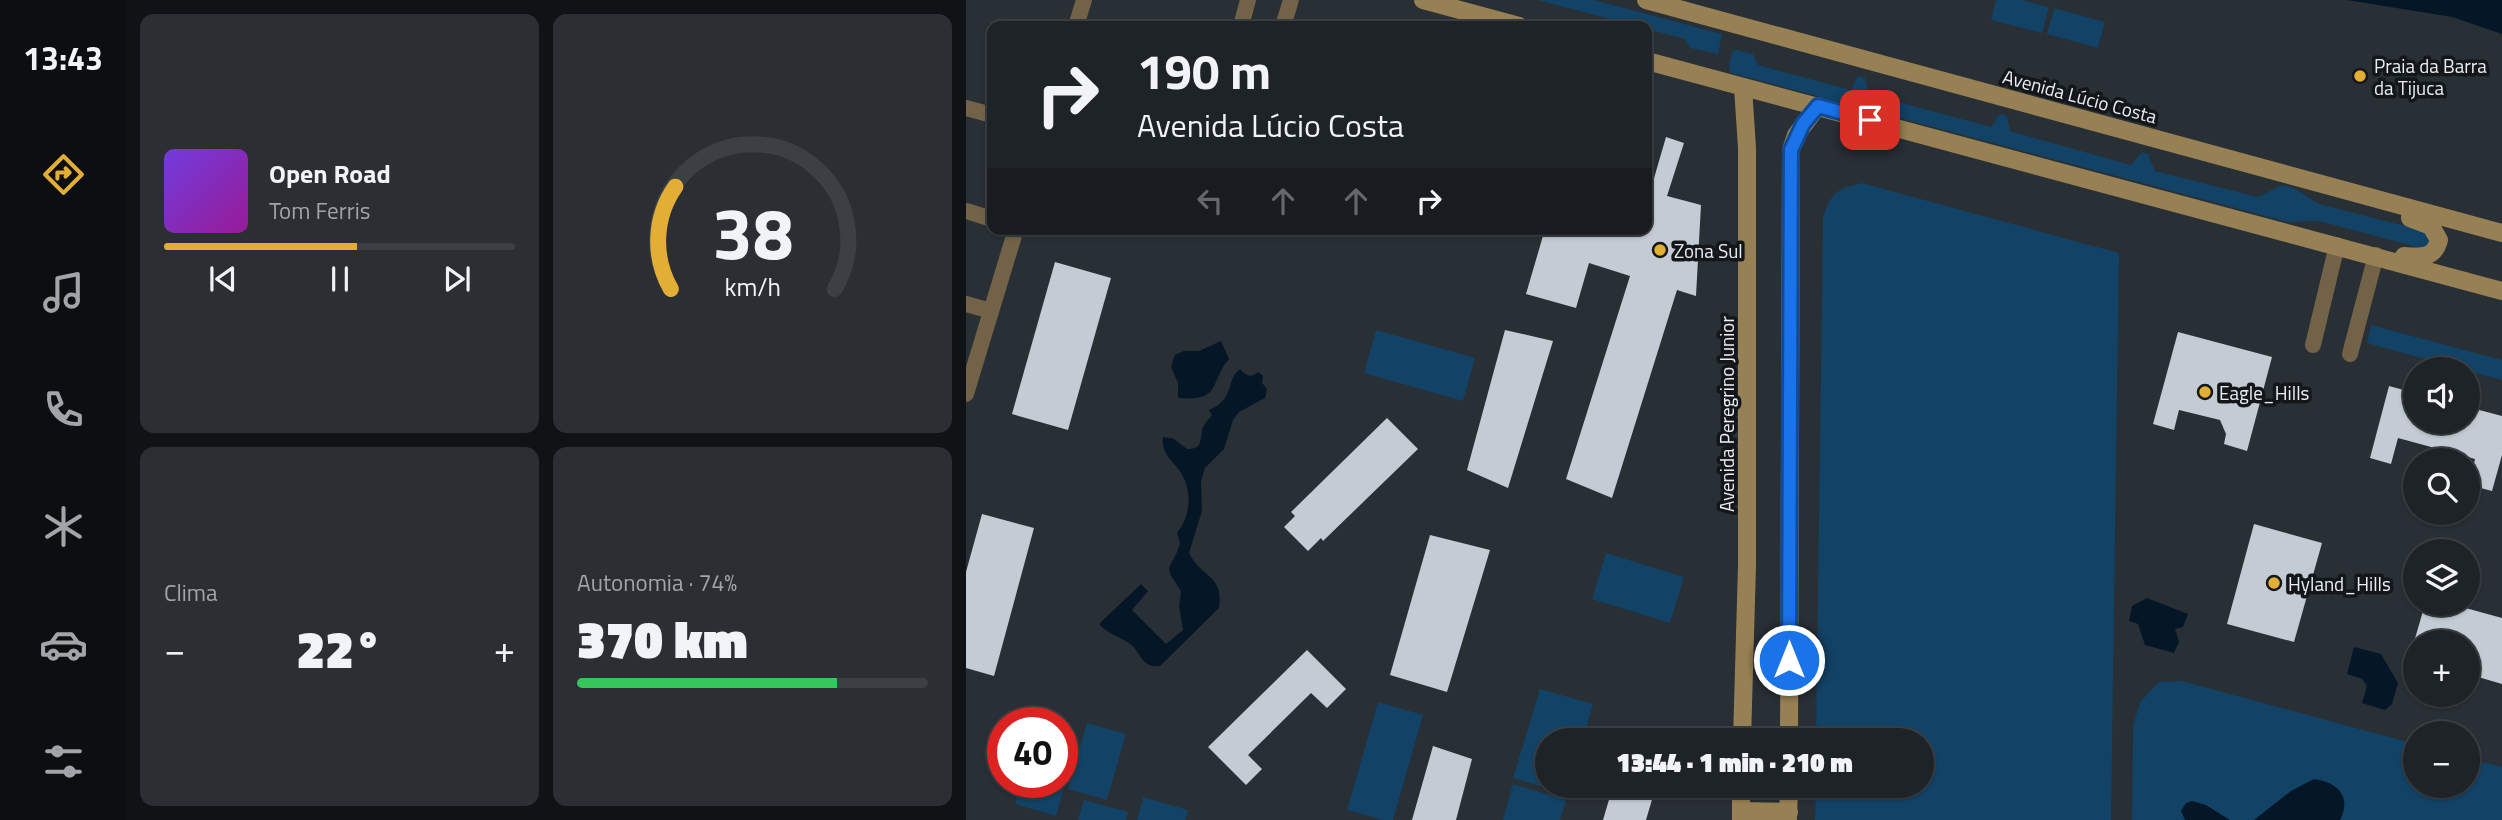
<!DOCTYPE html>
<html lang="pt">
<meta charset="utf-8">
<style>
:root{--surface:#1e2328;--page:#2b2f34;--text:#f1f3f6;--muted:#a1a4a8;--line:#3c4045;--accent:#e3ae35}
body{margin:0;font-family:"Titillium Web",sans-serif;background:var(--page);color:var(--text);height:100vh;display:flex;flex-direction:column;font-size:26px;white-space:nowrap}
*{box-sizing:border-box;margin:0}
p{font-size:23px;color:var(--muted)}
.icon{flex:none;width:38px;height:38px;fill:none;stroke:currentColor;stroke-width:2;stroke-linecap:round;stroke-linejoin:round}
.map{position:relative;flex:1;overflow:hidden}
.panel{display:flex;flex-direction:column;gap:14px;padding:14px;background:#101316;width:840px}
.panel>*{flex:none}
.hud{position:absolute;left:21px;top:21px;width:665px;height:214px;border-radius:14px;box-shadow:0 2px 5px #0004,0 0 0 2px var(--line);background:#1e2328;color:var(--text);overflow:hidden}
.buttons{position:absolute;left:1437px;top:357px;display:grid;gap:14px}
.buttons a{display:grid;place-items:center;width:77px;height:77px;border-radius:50%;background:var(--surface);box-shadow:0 2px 5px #0004,0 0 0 2px var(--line);font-size:35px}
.speed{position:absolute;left:21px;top:707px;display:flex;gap:14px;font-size:35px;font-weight:700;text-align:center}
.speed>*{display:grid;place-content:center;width:91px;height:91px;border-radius:50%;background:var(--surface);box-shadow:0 2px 5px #0004,0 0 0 2px var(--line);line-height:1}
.speed .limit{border:10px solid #d22;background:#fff;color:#111}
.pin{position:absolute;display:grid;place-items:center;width:60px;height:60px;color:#fff;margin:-30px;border-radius:14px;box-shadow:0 4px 10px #0006}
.me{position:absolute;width:77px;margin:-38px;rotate:0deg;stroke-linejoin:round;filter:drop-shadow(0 0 5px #0008)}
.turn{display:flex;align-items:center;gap:24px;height:147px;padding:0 35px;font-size:32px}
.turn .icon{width:91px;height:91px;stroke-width:2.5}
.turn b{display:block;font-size:49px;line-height:60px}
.lanes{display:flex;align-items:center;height:66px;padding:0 35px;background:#0003;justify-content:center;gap:35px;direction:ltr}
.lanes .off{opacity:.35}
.big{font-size:52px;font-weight:800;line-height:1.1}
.panel .widget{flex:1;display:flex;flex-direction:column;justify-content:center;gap:10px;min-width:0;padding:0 24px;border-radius:14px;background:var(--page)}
.panel .dial{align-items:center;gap:0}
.dial svg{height:182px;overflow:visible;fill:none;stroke:var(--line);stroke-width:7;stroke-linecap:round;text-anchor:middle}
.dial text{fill:var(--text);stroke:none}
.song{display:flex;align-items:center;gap:21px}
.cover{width:84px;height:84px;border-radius:10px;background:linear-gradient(135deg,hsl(260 70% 55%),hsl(300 70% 35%))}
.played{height:7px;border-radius:4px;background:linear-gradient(90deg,var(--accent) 55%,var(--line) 55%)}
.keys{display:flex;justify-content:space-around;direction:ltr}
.heat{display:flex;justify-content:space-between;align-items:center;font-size:38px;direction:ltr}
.charge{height:10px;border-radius:5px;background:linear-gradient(90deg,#34c759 74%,var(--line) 0)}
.panel .tiles{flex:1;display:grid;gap:14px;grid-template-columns:repeat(2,1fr)}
.trip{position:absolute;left:569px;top:728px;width:399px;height:70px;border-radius:35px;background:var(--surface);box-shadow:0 2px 5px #0004,0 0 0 2px var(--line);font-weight:800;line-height:70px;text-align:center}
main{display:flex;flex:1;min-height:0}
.dock{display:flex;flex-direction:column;width:126px;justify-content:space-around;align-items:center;background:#0c0e10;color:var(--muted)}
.dock .icon{width:49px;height:49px}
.dock .selected{color:var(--accent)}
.dock b{font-size:32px;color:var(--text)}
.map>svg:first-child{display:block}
</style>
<main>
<nav class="dock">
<b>13:43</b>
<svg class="icon selected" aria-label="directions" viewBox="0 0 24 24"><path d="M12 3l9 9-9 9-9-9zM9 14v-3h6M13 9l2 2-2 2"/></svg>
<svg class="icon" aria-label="music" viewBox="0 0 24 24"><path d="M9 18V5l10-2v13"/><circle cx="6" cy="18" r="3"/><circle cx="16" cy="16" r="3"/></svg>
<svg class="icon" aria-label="phone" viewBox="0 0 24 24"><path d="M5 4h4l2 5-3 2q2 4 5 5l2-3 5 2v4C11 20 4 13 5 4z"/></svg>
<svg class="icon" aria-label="climate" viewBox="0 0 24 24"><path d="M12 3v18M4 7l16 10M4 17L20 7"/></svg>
<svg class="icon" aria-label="car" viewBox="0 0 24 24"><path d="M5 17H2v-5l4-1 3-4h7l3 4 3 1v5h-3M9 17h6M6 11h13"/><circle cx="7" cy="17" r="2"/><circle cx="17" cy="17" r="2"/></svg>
<svg class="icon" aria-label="filters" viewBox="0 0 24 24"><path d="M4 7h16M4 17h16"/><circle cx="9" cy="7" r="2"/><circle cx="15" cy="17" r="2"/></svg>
</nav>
<section class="panel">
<div class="tiles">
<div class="widget">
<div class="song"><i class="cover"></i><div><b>Open Road</b><p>Tom Ferris</p></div></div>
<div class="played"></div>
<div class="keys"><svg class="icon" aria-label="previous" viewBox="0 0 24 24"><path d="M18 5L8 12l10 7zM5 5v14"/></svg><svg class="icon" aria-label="pause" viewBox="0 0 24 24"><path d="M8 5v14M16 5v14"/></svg><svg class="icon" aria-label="next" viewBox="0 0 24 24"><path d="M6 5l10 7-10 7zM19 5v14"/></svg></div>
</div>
<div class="widget dial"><svg viewBox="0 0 100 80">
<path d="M14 69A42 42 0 1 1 86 69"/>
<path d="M14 69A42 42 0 0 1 16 24" stroke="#e3ae35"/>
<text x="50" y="56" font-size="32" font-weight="700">38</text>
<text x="50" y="72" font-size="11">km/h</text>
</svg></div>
<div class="widget"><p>Clima</p>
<div class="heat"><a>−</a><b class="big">22°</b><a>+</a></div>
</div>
<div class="widget"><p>Autonomia · 74%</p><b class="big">370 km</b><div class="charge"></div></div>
</div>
</section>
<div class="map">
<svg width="1536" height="820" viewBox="0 0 1536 820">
<rect width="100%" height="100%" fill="#282f35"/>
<path fill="#124265" d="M572 0H628L756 34 752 54 724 48 719 39 681 29V26H670Z
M1030 0H1055L1083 7 1076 33 1025 20Z
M1088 8 1139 22 1132 48 1081 34Z
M771 50 787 54 792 65 885 90 892 76 899 78 903 94 1025 127 1034 114 1041 116 1044 131 1165 165 1176 152 1182 154 1189 171 1292 197 1316 185 1328 188 1353 204 1459 231 1464 238C1463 245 1461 246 1455 248L1353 221 1322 222 765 73C761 67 764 59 767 51Z
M896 183 1153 253 1145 820H849L850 786H956V740H850L857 218C865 193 870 189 896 183Z
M1405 325 1536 360V380L1401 343Z
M410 330 509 358 497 401 398 373Z
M640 553 718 577 704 623 626 599Z
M1216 681 1449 744V786H1502V758L1536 767V820H1166L1167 726 1174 702 1193 682Z
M574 689 627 704 617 740H581V786H603L601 794 547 778Z
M412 702 457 715 427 820H417L381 810Z
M121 723 160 734 141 800 102 789Z
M96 747 108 751 90 816 49 804 55 782H96Z
M547 784 600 800 594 820H537Z
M177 797 222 810 219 820H171Z
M118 800 162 812 160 820H112Z"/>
<path fill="#051726" d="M1381 0H1536V34L1486 17Z
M255 341 263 359C242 384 257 401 212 398V383L205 367 209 355 218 351H233Z
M274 369C280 375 284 379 292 372L297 376 296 383 301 389 299 398 273 412 267 420 258 449 239 468 235 481 236 511 223 553C236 579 258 574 253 608L194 666C174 668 176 652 163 643 152 636 142 634 133 624L175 584 182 591 166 610 200 644 217 630 213 606 215 591C194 561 206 572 214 543L211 533C225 516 227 489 213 470 204 458 195 453 197 437L208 439 221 449C236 449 234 442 236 430 237 425 243 419 246 415L243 410C270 399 259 380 274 369Z
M1181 598 1222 614 1217 627 1209 629 1213 642 1208 653 1179 645 1172 624 1163 621 1166 606Z
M1388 647 1415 654 1432 683 1426 704 1419 710 1396 703 1401 686 1396 679 1381 674Z
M1348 779C1372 782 1386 797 1374 820H1288L1325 791Z
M1226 801 1240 805 1264 820H1219L1215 811 1220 803Z"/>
<path fill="#c3ccd4" d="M700 137 718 143 701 196 735 205 730 296 711 290 646 498 600 479 664 276 623 263 610 308 560 294 579 229H681V191L684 192Z
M89 262 145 278 102 430 46 414Z
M539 330 587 341 542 488 501 470Z
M1212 332 1306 357 1281 451 1258 444 1260 434 1254 420 1213 410 1208 430 1187 424Z
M1423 386 1449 393V422H1502V407L1536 416V455L1526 491 1503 485 1509 459 1432 438 1425 464 1404 458Z
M421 418 452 449 357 541 355 538 342 551 318 527 329 516 325 512Z
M16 514 68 528 28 676 0 668V572Z
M1288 524 1356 543 1328 642 1261 624Z
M464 535 524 550 481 692 424 675Z
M1459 604H1485L1536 618V684L1502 674V642H1448Z
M341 650 380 689 361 708 345 693 282 755 296 769 280 785 242 747Z
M467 746 506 759 490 820H446Z
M647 786H690L680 820H637Z"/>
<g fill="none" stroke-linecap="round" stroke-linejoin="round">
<path stroke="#726348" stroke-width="16" d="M110 26 118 0
M275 26 282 0
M317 26 325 0
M0 108 26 115
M0 211 26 219
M0 304 25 311
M1347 345 1371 245
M1384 354 1410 255
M0 394 50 229"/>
<path stroke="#978154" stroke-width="18" d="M457 0 553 26
M680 0 1536 233
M681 61 1536 291
M1438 256C1455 257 1468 259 1473 240L1465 226 1444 218
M776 740 781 565V148L777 87
M823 740 825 150 830 135 852 106
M775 811 823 812
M775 820V786
M822 820 823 786"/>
</g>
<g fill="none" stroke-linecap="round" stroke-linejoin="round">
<g stroke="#114b97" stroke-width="18">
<path id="route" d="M823 660 825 150 837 124 852 106 904 120"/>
</g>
<use href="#route" stroke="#1a73e8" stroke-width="12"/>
</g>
<g fill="#e3ae35" stroke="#14171a" stroke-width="2.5">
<circle cx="1394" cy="76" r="7"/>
<circle cx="694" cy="250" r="7"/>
<circle cx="1239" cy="392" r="7"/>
<circle cx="1308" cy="583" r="7"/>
</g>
<g text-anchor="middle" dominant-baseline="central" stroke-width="7" stroke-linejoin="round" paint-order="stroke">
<g font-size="19" fill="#e9eef2" stroke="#14171a" text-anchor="start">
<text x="1408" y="65">Praia da Barra<tspan x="1408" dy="22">da Tijuca</tspan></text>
<text x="708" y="250">Zona Sul</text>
<text x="1253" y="392">Eagle_Hills</text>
<text x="1322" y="583">Hyland_Hills</text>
</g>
<g font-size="19" fill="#e9eef2" stroke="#14171a">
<text transform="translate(1114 96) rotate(15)">Avenida Lúcio Costa</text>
<text transform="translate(760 414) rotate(-90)">Avenida Peregrino Junior</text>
</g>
</g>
</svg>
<div class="buttons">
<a><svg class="icon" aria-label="sound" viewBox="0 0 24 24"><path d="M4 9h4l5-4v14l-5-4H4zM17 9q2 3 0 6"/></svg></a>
<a><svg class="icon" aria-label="search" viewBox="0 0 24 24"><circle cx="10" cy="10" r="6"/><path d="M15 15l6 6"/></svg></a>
<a><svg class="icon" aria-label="layers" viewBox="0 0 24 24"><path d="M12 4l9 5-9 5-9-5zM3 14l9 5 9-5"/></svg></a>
<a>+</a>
<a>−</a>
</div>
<div class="speed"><div class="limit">40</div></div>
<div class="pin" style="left:904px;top:120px;background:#d93025"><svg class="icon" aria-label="arrive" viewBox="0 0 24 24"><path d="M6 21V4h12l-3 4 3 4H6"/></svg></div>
<svg class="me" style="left:823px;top:660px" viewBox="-20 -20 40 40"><circle r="17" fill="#1a73e8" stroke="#fff" stroke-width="3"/><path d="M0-11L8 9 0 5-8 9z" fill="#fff"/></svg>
<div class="trip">13:44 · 1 min · 210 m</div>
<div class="hud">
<div class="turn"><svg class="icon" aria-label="right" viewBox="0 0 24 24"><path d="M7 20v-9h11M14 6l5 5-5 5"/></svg><div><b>190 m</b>Avenida Lúcio Costa</div></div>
<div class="lanes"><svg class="icon off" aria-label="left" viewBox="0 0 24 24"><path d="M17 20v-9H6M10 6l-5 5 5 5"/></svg><svg class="icon off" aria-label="ahead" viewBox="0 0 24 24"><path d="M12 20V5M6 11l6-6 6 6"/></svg><svg class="icon off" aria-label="ahead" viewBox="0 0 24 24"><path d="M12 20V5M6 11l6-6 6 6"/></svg><svg class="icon" aria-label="right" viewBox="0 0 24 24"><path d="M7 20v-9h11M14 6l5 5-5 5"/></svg></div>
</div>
</div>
</main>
